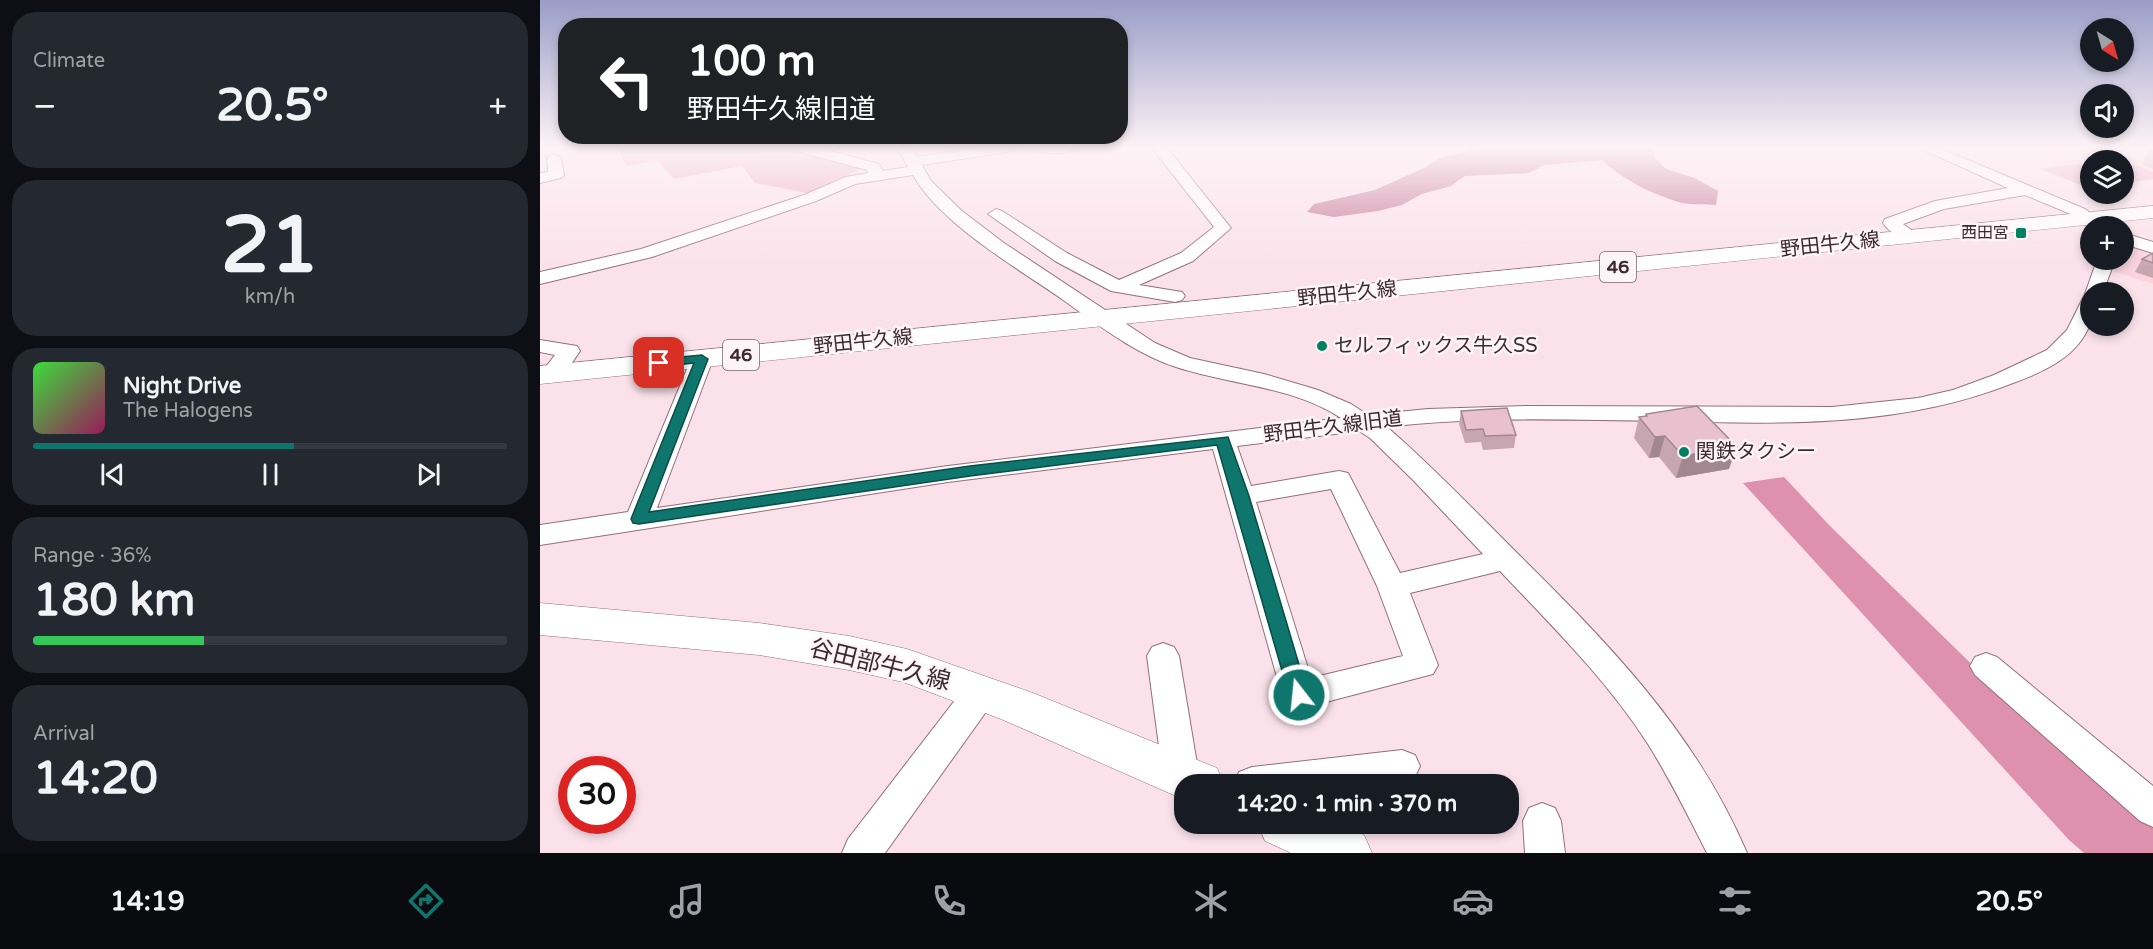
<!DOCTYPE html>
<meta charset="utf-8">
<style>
:root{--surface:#171b24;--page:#242831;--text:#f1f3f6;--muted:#9ea1a6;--line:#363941;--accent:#0f766e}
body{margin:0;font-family:"Varela Round","Noto Sans JP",sans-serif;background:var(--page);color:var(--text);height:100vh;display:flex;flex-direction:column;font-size:22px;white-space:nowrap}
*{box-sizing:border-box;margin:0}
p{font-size:20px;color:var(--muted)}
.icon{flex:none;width:33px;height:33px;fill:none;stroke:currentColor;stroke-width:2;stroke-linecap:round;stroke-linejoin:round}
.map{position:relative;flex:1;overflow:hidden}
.side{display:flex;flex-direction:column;gap:12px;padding:12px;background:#0d0f14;width:540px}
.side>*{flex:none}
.hud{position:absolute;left:18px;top:18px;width:570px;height:126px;border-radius:24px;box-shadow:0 3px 9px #0003;background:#202124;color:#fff;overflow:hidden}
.needle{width:39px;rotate:143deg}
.controls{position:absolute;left:1540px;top:18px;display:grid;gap:12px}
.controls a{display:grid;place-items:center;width:54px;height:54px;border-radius:50%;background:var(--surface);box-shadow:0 3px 9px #0003;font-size:30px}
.speed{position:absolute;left:18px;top:756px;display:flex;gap:12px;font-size:30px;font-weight:700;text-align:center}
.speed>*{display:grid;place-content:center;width:78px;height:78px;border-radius:50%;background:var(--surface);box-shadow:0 3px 9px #0003;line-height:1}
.speed .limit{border:9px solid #d22;background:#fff;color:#111}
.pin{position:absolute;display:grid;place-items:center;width:51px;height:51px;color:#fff;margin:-26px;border-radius:12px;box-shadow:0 3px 9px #0006}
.me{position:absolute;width:66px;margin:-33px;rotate:344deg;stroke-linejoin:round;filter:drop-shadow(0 0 4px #0008)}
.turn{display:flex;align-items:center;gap:21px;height:126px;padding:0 30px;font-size:27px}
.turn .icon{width:78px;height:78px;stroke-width:2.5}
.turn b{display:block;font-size:42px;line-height:51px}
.big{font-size:45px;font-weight:800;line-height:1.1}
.side .widget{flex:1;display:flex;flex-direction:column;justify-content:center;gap:9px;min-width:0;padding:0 21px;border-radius:24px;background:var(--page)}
.side .dial{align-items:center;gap:0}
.dial b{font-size:78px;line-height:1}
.song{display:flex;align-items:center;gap:18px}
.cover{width:72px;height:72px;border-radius:9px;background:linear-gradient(135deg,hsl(120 70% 55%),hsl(330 70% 35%))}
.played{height:6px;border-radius:3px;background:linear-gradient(90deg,var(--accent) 55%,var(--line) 55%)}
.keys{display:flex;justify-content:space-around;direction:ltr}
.heat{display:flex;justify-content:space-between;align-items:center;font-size:33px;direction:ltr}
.charge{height:9px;border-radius:4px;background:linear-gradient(90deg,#34c759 36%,var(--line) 0)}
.trip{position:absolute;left:634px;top:774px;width:345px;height:60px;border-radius:24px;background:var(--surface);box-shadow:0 3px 9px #0003;font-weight:800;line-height:60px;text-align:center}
.tabs{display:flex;height:96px;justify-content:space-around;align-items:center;background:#090b0e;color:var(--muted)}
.tabs .icon{width:42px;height:42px}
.tabs .on{color:var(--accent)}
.tabs b{font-size:27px;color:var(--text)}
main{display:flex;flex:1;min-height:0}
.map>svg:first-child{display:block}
</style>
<main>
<section class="side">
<div class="widget"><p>Climate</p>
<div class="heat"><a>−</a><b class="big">20.5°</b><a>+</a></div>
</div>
<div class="widget dial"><b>21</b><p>km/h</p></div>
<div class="widget">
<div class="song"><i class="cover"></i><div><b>Night Drive</b><p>The Halogens</p></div></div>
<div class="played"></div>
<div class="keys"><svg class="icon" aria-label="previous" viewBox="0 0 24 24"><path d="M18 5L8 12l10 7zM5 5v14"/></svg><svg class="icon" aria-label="pause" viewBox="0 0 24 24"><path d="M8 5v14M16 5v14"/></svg><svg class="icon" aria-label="next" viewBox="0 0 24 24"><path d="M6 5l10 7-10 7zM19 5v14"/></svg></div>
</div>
<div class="widget"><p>Range · 36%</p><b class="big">180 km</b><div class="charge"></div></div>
<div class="widget"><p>Arrival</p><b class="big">14:20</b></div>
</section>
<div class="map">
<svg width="1613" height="853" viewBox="0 0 1613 853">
<rect width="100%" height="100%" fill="#fbe2ea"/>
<path fill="#fad3df" d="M1558 152 1568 157 1613 158V180L1584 184V160H1551L1549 189 1498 168 1518 165 1500 156Z
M1591 242 1613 250V284L1573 271 1578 260H1584V250Z"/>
<path fill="#eca5bd" d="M78 148H257L325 167 267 193 215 183 202 166 134 179 117 160 86 166Z
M1584 161 1613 172V179L1584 183Z
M1551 162V187L1548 188 1502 169Z"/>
<path fill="#de91ac" d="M1244 477 1290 526 1454 686 1613 818V853H1544L1529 840 1203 483Z"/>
<path fill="#c67b96" d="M943 148H1113L1114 157 1126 169 1155 178 1178 191 1176 205C1165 204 1153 205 1142 203 1114 195 1083 180 1062 160L1004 165 989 173 925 176 911 186 882 194 862 205 838 211 794 217 767 212 774 204 835 190 886 167 900 158Z"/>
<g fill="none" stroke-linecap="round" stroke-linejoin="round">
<g stroke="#926f7a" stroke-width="2">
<path id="minor" d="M254 148H279L339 164 343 171 368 167 358 148H372L377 157 435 148H474L467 152 382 165 391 181 422 211 464 243 615 343 650 358 724 374 778 390 811 404 828 415 888 409 986 406 1292 407 1378 398 1413 390 1454 375 1507 350 1527 330 1545 294 1557 260H1575L1563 292H1551C1551 302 1553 315 1550 324 1538 357 1503 372 1473 383 1339 436 1201 421 1060 420 989 419 917 418 847 427 891 465 931 507 972 548 1065 640 1154 729 1207 853H1167C1148 816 1130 779 1108 744 1067 680 1012 626 960 571L870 593 898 665 893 674 759 709 747 705 742 695 673 449 408 482 0 545V525L88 512 151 359 154 354 162 353 170 354 173 359 117 508 408 466 801 418C753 386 690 385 636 367 593 353 556 323 519 297 474 266 400 223 373 175L315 184 276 201 112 257 0 284V272L101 249 264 195 306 177 328 173 327 170 256 151ZM819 431 830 438 873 480 943 554 860 573 808 473 799 471 711 486 697 446ZM791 489 837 586 863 656 771 678 716 502Z
M488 148H537C528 155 497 155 488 148Z
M612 148H627L691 228 653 261 599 285 642 292 645 296 642 300 635 302 571 291 515 261 448 214 456 209 462 211 527 253 579 280 641 253 674 227Z
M1379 148H1399L1545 209 1566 226H1551V229L1533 215 1485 195 1404 209 1363 224 1381 237 1378 241C1366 244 1350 233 1343 223L1345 219 1395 201 1468 188Z
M14 154 21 158 24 175 21 178 0 183V173L8 172 7 158Z
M1584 233 1613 242V253L1584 244Z
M0 340 37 346 40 351C30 365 23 382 4 378L1 373 15 355 0 352Z
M623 643 634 647 639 656 659 776 655 784H645V791L641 793 628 788 623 776 607 656 612 647Z
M1446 653 1457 657 1613 786V827L1600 821 1435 675 1430 666 1435 657Z
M441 678 453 682 458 692 453 702 345 853H302L308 839 429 682Z
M862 750 875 755 880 766 875 777 862 782 844 784H694L699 772 712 767Z
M1002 803 1015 808 1021 821 1025 853H985L983 821 989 808Z"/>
</g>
<g stroke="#926f7a" stroke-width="1">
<path id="major" d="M1613 206V218L0 384V366Z
M0 603 219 623 309 636 367 649 493 693 677 768 684 784H645V800L461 719 363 682 309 670 219 655 0 635Z
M718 824H798L824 835 832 853H751L725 841Z"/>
</g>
<use href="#minor" fill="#fff" fill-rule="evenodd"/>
<use href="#major" fill="#fff" fill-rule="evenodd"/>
</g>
<path fill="#c8a6b1" d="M1609 150H1613V169L1602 164Z
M1613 253V278L1595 272 1602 259Z
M921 411 976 435 974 448 943 450 941 442 925 443 919 424Z
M1106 414 1189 469 1136 478 1119 457 1109 458 1094 438 1099 417 1105 416Z"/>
<path fill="#a38790" d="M1125 436 1119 457 1109 458 1115 437Z
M1197 447 1189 469 1136 478 1143 456Z"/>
<path fill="#e9c1ce" stroke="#a38790" stroke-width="1.5" d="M1613 253V263L1602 259Z
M1157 406 1197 447 1143 456 1125 436 1115 437 1099 417 1107 416 1106 414Z
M967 408 976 435 945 436 943 429 926 430 921 411Z"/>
<linearGradient id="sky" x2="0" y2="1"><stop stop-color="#9a9dc7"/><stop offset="0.55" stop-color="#fdf2f6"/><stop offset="1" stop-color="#fdf2f6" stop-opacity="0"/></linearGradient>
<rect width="1613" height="268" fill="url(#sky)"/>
<path fill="#0f766e" stroke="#0a4d48" stroke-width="1.5" d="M162 355 168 359 109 512 430 466 688 437 709 496 768 695 765 701 759 703 752 701 749 695 677 445 430 476 99 524 93 523 91 519 154 363 119 367 113 363 119 359Z"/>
<g fill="#018161" stroke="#fdf4f7" stroke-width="2">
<rect x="1475" y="227" width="12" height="12" rx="3"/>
<circle cx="782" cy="346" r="6"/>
<circle cx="1144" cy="452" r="6"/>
</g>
<g text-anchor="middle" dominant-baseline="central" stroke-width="5" stroke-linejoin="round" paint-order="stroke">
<g font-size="16" fill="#3b2b30" stroke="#fdf4f7" text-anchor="end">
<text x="1469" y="233">西田宮</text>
</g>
<g fill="#fdf4f7" stroke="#75676c" stroke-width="1.5">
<rect x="1060" y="252" width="36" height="30" rx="4.5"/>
<rect x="183" y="340" width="36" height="30" rx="4.5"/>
</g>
<g font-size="18" font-weight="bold" fill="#3b2b30">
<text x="1078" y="267">46</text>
<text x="201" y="355">46</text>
</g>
<g font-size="20" fill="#3b2b30" stroke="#fdf4f7">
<text transform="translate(1290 245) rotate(-6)">野田牛久線</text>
<text transform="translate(807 294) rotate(-6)">野田牛久線</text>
<text transform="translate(323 342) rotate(-6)">野田牛久線</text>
<text transform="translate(793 427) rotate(-7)">野田牛久線旧道</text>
</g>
<g font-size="20" fill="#3b2b30" stroke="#fdf4f7" text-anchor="start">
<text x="794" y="346">セルフィックス牛久SS</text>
<text x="1156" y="452">関鉄タクシー</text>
</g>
<g font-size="24" fill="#3b2b30" stroke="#fdf4f7">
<text transform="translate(340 665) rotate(14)">谷田部牛久線</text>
</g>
</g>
</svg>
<div class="controls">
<a><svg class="needle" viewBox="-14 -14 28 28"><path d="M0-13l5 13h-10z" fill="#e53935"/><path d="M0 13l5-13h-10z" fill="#9ea1a6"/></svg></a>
<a><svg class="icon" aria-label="sound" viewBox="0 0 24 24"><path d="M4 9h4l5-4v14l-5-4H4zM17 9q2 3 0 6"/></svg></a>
<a><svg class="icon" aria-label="layers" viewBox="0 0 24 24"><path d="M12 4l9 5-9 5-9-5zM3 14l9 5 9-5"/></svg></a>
<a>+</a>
<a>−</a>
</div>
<div class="speed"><div class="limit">30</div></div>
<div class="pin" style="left:119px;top:363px;background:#d93025"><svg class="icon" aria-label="arrive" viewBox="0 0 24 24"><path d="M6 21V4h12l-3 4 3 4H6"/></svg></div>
<svg class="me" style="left:759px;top:695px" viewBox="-20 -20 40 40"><circle r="17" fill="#0f766e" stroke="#fff" stroke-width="3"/><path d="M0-11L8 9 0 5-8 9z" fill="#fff"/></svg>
<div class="trip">14:20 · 1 min · 370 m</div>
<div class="hud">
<div class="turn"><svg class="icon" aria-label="left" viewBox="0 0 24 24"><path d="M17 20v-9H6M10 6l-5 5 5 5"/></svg><div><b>100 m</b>野田牛久線旧道</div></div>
</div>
</div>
</main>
<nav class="tabs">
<b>14:19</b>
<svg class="icon on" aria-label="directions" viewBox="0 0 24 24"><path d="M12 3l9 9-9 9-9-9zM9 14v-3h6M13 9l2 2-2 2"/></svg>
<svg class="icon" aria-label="music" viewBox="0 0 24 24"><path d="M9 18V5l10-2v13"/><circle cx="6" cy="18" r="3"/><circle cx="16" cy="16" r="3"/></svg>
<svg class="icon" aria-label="phone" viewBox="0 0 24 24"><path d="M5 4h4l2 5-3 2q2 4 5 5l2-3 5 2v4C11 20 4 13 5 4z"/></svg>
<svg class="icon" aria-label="climate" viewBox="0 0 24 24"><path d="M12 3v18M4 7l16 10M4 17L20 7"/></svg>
<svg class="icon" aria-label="car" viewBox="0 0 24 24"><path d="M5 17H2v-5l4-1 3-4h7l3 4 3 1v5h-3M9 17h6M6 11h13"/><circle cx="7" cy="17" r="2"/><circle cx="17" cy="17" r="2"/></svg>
<svg class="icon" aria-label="filters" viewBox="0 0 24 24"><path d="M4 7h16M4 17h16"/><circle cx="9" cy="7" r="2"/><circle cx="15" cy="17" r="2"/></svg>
<b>20.5°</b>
</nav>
